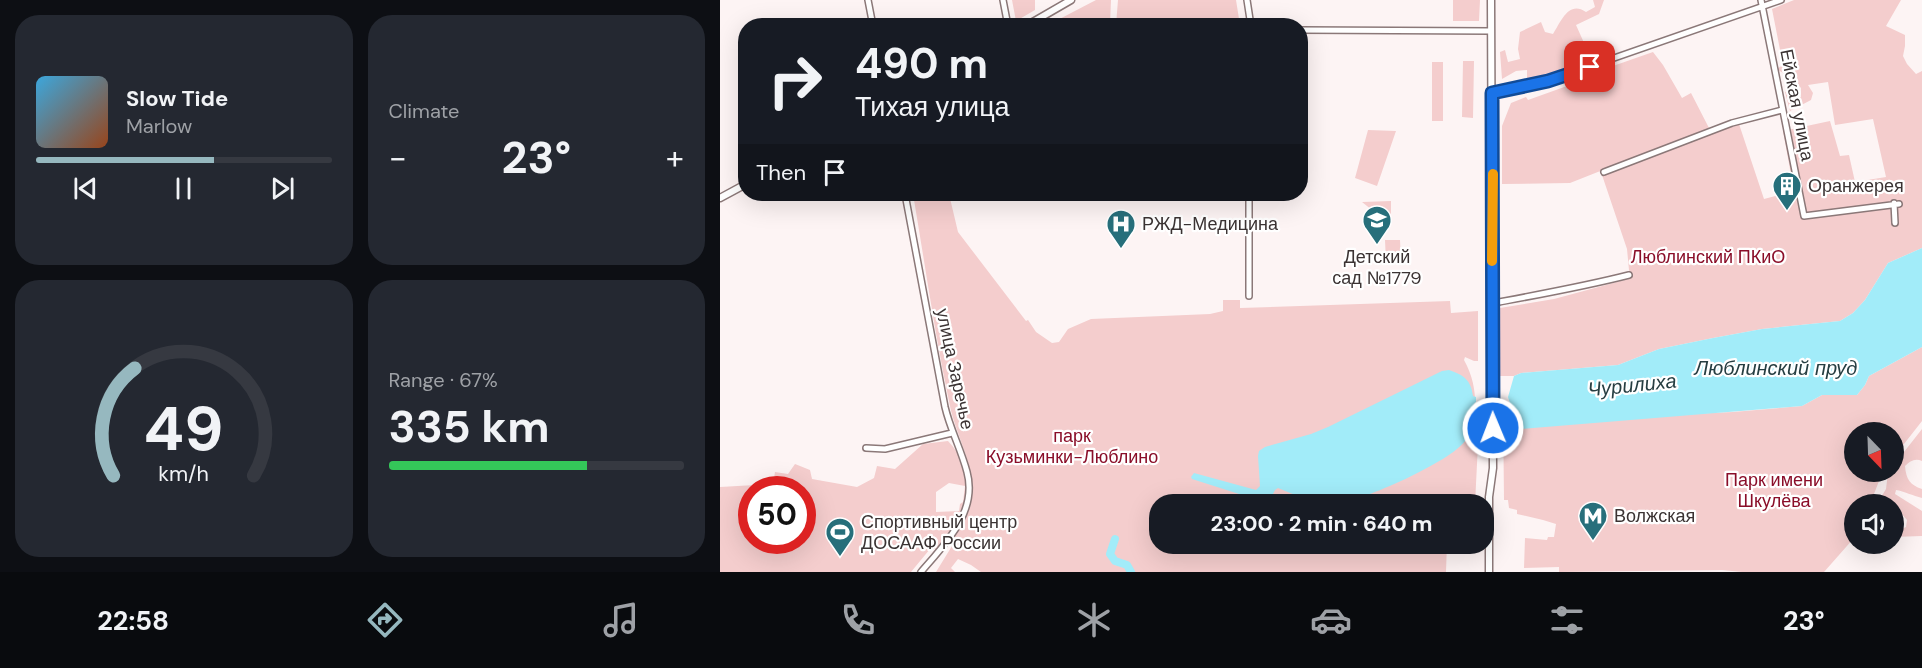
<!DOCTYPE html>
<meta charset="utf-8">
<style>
:root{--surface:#171b24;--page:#242831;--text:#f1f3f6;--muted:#9ea1a6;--line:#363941;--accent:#96b8bf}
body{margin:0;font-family:"DM Sans",sans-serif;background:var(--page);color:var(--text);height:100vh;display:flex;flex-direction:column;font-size:22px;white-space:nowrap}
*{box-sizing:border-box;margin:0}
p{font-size:20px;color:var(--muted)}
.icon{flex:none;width:33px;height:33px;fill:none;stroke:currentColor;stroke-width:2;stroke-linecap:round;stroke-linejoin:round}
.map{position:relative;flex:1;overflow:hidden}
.sheet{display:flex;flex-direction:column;gap:15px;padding:15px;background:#0d0f14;width:720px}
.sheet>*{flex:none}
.top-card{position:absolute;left:18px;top:18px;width:570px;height:183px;border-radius:24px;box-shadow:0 6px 24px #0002;background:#171b24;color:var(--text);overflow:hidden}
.needle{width:39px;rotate:157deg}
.buttons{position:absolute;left:1124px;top:422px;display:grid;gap:12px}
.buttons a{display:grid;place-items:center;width:60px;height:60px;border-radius:50%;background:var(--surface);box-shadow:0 6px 24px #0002;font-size:30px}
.speed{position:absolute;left:18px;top:476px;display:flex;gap:12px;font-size:30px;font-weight:700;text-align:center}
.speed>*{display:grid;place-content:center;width:78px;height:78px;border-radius:50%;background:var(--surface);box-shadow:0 6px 24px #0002;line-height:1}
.speed .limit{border:9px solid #d22;background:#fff;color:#111}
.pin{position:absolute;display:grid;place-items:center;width:51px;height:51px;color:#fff;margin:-26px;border-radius:12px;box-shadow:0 3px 9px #0006}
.me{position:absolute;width:66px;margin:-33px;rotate:359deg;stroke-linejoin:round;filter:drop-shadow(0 0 4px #0008)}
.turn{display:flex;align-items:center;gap:21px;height:126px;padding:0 18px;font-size:27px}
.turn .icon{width:78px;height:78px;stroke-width:2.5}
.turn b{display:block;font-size:42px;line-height:51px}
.then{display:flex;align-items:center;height:57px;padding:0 18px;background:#0003;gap:12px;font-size:22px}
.big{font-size:45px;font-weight:700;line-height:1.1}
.sheet .widget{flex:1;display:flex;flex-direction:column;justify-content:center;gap:9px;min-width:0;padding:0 21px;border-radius:24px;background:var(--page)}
.sheet .dial{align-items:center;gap:0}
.dial svg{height:156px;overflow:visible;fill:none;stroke:var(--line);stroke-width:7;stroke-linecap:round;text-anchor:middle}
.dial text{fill:var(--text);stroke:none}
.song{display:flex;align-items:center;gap:18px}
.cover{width:72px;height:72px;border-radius:9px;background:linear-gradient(135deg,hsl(200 70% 55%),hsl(20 70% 35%))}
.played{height:6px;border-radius:3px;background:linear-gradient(90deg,var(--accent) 60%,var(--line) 60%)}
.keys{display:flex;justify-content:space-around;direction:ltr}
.heat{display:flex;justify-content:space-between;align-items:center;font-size:33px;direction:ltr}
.charge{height:9px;border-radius:4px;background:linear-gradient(90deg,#34c759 67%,var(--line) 0)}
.sheet .tiles{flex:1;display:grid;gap:15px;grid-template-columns:repeat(2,1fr)}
.trip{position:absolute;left:429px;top:494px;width:345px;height:60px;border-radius:24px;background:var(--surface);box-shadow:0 6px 24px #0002;font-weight:700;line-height:60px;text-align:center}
.dock{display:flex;height:96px;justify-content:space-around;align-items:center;background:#090b0e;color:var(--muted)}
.dock .icon{width:42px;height:42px}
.dock .selected{color:var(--accent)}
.dock b{font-size:27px;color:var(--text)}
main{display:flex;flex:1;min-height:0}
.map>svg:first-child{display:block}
</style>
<main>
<section class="sheet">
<div class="tiles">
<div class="widget">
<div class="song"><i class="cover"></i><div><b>Slow Tide</b><p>Marlow</p></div></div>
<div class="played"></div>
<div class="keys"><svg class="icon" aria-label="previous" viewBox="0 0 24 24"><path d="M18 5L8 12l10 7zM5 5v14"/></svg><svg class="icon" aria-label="pause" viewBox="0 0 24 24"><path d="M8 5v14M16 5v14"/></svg><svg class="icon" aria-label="next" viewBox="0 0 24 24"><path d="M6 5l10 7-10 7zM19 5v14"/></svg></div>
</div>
<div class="widget"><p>Climate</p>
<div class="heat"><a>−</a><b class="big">23°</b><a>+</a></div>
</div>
<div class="widget dial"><svg viewBox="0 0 100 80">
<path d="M14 69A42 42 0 1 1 86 69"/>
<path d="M14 69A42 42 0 0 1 25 14" stroke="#96b8bf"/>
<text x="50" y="56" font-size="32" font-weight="700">49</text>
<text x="50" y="72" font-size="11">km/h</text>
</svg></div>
<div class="widget"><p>Range · 67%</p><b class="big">335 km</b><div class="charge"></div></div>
</div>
</section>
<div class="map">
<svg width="1202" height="572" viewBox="0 0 1202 572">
<rect width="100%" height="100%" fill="#fdf4f4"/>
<path fill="#f4cdcd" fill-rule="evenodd" d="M292 0H315V10L296 21Z
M376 0H391L390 25H328Z
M398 0H516L520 25H396Z
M733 0H760L759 21H733Z
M873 0H884L879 14 856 25 869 54 863 56 860 67 807 83V70L796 71 782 79 780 52 785 50 788 62 800 59 798 49 800 32 821 22 825 32 833 34C841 21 849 0 866 12L875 7Z
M1074 0H1181L1166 26 1185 35V46L1183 56 1187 64 1196 74 1202 71V248L1168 263 1145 300 1133 313 1120 321 1042 329 993 338 939 349 898 365 801 373 794 376H779L780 308 834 299 912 278 909 270 907 249 882 175 1019 124 1044 199 1074 191 1063 131 1110 121 1120 156 1129 155 1135 182 1166 177 1153 119 1115 125 1108 82 1088 85 1093 93 1091 100 1070 111 1065 92 1068 91 1074 99 1081 97V88L1079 86 1069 88 1066 75 1057 69 1063 65 1052 9Z
M933 52 943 65 962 98 971 93 989 128 850 183 782 184V126L791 103 806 97 808 100 886 72 893 66Z
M743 61H754L753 118 742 117Z
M712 62H723V121H712Z
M648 130 676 131 657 186 635 178Z
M193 194H229L238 232 306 321 308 320 316 332 332 343 339 342 348 329 371 319 490 314 503 311V300H520V308L730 301 731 313 758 311V361H754L745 357 744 360C760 389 755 412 752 443L758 444 755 504H440V543H727L726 572H261L251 565 238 559 231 568 235 572H216L232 546 230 545C239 527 253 508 252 486 252 462 235 431 230 406 215 336 205 264 193 194Z
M671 201V214H657L642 202Z
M665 240H680L681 261 666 262Z
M1202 347V421L1173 458V432H1134V471H1163L1150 504H1134V538L1104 572H1022L1002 570 839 572V567L804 568 805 538 827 540 828 537H834L836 524 823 520 797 514V510L789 508 788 500H784L783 408 792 406 796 422 1013 412 1082 406 1102 395H1137L1145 385 1149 376Z
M1202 429V461C1195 458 1190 461 1185 466 1186 479 1190 485 1202 489V498C1193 496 1184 491 1176 490L1175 494 1202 511V536L1173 537V530H1179L1186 527 1187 520 1181 513 1173 511V504H1157L1166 489 1168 473 1173 471V466Z
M228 441C262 477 245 516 218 549H210L191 572H0V487L53 484 55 472 68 474 75 464 90 470 92 479 137 487 154 478 157 466 175 469 203 444ZM229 483 245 486 243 502 240 504 239 511 216 512V492ZM32 489H82V540H32Z"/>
<path fill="#a2ecf9" d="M1202 248V347L1149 376 1145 385 1137 395H1102L1082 406 800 429 796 423 788 397 794 376 801 373 898 365 939 349 993 338 1042 329 1120 321 1133 313 1145 300 1168 263Z
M729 370C744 375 751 380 753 396L756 397V402C749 408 753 429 745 441 730 462 644 500 617 504 613 505 608 504 603 504L599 498 580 497 558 488 555 490 551 498 541 501 472 479 471 477 474 473 536 490 540 486 538 456 539 451 545 447 591 434 608 427 722 371Z"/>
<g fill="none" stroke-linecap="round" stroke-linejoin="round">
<path stroke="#a2ecf9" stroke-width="8" d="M395 539 390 554 395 561 407 565 411 572"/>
<g stroke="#8b7878" stroke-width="8">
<path id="minor" d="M148 0 153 26
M283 0 288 26
M527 0 531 26
M1041 0 1084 216 1179 204
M580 30 771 31
M772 94 828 81 1061 0
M884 172 1012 123 1062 110
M185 194 225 407C230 429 241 449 247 472 258 512 225 544 201 572
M529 194V296
M1174 203 1175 223
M772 301 779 302C822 294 866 286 909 275
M146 448 165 449 232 433"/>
</g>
<g stroke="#8b7878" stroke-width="9">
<path id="major" d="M306 26 351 0
M0 198 26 184
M769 572V497L773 468 771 0"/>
</g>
<use href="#minor" stroke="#fff" stroke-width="5"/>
<use href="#major" stroke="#fff" stroke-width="6"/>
</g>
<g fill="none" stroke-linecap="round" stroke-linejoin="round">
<g stroke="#114b97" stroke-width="15">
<path id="route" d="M773 428 772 93 828 81 870 67"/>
</g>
<use href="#route" stroke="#1a73e8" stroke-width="10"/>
<path stroke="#f59e0b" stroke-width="10" d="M772 261 773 174"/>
</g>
<defs>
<g id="building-pin" transform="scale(1.5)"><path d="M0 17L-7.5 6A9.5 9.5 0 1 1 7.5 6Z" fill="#276f7b" stroke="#fff"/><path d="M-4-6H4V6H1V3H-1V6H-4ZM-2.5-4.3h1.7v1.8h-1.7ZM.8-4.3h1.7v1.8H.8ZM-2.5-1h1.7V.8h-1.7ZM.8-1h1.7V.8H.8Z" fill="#fff"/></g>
<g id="school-pin" transform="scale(1.5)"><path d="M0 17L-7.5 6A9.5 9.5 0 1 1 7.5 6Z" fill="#276f7b" stroke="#fff"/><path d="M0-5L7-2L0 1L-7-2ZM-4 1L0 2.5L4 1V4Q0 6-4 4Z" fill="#fff"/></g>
<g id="hospital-pin" transform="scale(1.5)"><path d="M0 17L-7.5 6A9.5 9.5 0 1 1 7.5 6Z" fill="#276f7b" stroke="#fff"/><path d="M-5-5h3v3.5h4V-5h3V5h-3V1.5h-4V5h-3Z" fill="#fff"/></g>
<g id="metro-pin" transform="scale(1.5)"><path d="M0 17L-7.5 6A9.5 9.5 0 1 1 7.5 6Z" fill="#276f7b" stroke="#fff"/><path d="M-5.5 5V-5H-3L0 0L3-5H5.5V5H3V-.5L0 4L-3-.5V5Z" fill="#fff"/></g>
<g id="stadium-pin" transform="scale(1.5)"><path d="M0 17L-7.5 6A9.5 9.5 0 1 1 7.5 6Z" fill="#276f7b" stroke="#fff"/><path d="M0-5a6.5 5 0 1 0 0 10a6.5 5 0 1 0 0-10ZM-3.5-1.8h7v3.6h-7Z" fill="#fff"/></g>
</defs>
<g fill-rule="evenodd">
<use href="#building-pin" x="1067" y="186"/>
<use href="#school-pin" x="657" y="220"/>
<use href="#hospital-pin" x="401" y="224"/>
<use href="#metro-pin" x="873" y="516"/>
<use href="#stadium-pin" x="120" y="532"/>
</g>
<g text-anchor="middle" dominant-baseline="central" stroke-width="4.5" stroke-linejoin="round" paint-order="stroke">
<g font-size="18" fill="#3b3333" stroke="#fff">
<text transform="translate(1077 105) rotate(79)">Ейская улица</text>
<text transform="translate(235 369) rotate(78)">улица Заречье</text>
</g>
<g font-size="18" fill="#3b3333" stroke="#fff" text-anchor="start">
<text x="1088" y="186">Оранжерея</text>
<text x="422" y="224">РЖД-Медицина</text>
<text x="657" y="257" text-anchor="middle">Детский<tspan x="657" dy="21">сад №1779</tspan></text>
<text x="894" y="516">Волжская</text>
<text x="141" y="522">Спортивный центр<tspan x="141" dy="21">ДОСААФ России</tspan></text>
</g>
<g font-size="18" fill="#8a0e29" stroke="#fff">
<text x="988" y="257">Люблинский ПКиО</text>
<text x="352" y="436">парк<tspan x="352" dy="21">Кузьминки-Люблино</tspan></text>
<text x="1054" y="480">Парк имени<tspan x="1054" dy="21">Шкулёва</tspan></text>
</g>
<g font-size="20" font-style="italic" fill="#263e42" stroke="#fff">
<text x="1056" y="368">Люблинский пруд</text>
<text transform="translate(912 385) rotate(-6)">Чурилиха</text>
</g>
</g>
</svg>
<div class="buttons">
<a><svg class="needle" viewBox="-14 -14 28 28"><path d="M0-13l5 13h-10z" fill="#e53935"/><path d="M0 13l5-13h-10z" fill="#9ea1a6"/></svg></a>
<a><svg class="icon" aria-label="sound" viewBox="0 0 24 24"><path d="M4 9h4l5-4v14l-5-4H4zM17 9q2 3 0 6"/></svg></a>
</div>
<div class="speed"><div class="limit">50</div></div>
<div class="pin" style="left:870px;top:67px;background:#d93025"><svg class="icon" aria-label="arrive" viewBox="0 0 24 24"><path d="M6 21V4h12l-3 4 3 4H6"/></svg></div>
<svg class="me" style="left:773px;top:428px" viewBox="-20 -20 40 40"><circle r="17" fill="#1a73e8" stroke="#fff" stroke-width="3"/><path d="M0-11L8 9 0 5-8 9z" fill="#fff"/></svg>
<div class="trip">23:00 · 2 min · 640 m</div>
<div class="top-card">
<div class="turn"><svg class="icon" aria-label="right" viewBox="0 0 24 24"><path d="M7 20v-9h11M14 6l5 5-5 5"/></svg><div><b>490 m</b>Тихая улица</div></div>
<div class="then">Then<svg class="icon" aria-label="arrive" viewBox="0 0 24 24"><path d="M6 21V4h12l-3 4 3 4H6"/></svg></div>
</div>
</div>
</main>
<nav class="dock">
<b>22:58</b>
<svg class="icon selected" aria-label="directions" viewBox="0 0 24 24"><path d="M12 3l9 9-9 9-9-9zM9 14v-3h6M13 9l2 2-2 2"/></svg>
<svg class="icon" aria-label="music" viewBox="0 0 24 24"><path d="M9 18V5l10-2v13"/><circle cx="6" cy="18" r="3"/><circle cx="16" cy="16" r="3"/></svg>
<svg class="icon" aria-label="phone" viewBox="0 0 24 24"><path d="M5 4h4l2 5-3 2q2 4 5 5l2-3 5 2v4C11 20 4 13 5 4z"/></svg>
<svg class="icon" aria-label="climate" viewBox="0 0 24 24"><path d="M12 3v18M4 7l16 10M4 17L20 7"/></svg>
<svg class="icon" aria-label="car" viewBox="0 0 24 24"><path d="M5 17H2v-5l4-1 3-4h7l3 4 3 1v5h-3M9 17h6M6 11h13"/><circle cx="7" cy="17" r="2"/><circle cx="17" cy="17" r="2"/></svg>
<svg class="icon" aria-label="filters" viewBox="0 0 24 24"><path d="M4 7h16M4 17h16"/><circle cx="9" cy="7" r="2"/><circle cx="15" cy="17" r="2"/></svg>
<b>23°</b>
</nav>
